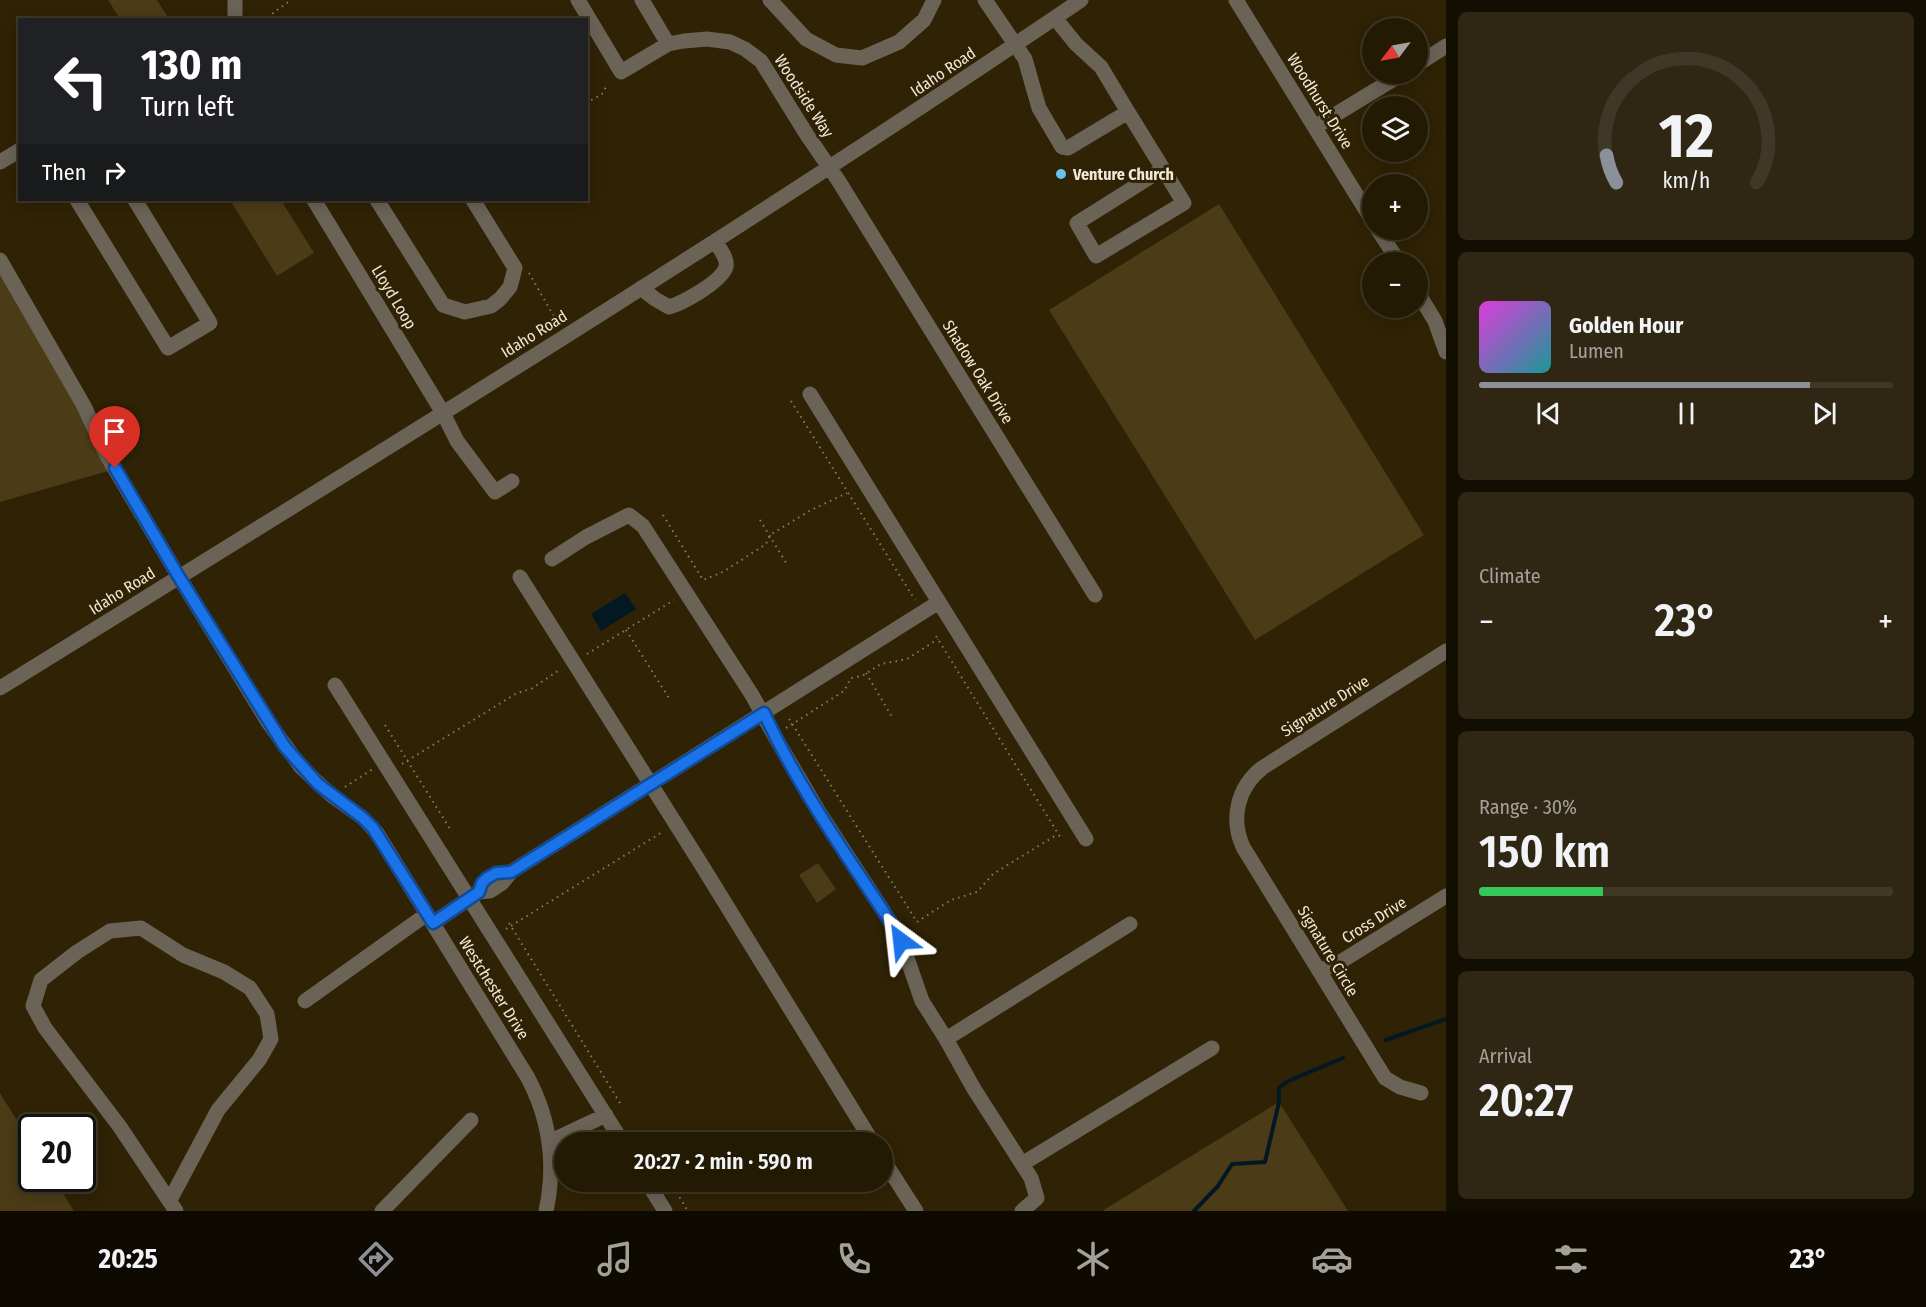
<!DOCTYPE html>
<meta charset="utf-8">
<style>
:root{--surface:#231a04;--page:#2f2713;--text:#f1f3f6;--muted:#a3a19a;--line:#403826;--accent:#8c9099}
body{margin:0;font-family:"Fira Sans Condensed",sans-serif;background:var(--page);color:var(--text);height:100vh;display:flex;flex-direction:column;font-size:22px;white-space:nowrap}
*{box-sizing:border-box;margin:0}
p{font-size:20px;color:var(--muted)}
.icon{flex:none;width:33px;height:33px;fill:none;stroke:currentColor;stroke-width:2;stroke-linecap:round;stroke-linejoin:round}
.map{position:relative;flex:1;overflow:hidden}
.side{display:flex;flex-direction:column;gap:12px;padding:12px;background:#130e02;width:480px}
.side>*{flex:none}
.guide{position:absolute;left:18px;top:18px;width:570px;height:183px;border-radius:0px;box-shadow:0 3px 15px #0003,0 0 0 2px var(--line);background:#202124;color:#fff;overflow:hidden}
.needle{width:39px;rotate:238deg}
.buttons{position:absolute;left:1362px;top:18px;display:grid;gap:12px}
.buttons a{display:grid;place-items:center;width:66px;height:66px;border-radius:50%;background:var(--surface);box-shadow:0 3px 15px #0003,0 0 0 2px var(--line);font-size:30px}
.speed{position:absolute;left:18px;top:1114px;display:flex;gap:12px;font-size:30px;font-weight:700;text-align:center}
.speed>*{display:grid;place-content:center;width:78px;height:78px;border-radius:50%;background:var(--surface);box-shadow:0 3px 15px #0003,0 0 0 2px var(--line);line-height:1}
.speed .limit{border:3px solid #111;border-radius:9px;background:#fff;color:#111}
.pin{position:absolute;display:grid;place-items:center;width:51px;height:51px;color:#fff;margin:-62px -26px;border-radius:50% 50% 50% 0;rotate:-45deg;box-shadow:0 0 6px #0007}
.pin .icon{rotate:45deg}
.me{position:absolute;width:66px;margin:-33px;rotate:330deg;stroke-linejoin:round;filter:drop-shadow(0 0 4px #0008)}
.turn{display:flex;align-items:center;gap:21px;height:126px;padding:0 24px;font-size:27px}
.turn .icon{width:78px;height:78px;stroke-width:2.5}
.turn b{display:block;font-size:42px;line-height:51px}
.then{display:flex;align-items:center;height:57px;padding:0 24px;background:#0003;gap:12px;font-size:22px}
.big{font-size:45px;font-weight:600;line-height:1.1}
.side .widget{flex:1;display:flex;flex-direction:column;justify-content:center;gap:9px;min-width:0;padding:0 21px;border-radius:9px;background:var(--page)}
.side .dial{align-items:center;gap:0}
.dial svg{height:156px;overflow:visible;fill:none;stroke:var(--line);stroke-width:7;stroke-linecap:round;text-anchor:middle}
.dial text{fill:var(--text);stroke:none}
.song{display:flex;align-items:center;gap:18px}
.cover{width:72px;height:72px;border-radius:9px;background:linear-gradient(135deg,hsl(300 70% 55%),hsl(180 70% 35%))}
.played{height:6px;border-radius:3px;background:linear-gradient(90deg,var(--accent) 80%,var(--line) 80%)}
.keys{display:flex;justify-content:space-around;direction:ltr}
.heat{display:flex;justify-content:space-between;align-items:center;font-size:33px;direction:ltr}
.charge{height:9px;border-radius:4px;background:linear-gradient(90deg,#34c759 30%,var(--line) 0)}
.trip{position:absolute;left:554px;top:1132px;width:339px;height:60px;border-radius:30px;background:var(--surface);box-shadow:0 3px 15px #0003,0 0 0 2px var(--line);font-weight:600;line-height:60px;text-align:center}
.menu{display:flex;height:96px;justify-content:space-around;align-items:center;background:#0e0a02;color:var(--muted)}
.menu .icon{width:42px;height:42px}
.menu .selected{color:var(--accent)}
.menu b{font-size:27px;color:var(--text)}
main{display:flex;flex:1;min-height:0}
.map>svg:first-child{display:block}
</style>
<main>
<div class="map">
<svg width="1446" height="1211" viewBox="0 0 1446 1211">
<rect width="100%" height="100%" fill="#2f2205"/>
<path fill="#4c3b17" d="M108 0H157L169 19H120Z
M230 200H281L314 253 277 276Z
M1219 204 1424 535 1255 640 1049 310Z
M0 260 115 469 0 502Z
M818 863 836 889 817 903 799 875Z
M0 1093 31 1143 32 1179H54L74 1211H0Z
M1279 1102 1348 1211H1102Z"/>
<path fill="#021822" d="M625 593 636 609 601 631 591 614Z"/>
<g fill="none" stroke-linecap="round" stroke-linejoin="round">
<path stroke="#021822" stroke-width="4" d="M1386 1040 1446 1019
M1194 1211 1218 1186 1232 1164 1265 1162 1279 1102V1088L1286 1082 1343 1058"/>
<path stroke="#867b63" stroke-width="2" stroke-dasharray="1.5 4.5" stroke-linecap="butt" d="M272 20 273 13 291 0
M586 103 602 94 607 85
M529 273 559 325
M791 401 915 600
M663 515 703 580 723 572 766 544 770 535 811 510 847 493
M760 520 788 566
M626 630 669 698
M936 636 1062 840
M587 654 674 600
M866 673 892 717
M789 719 917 922 951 900 977 892 993 874 1058 834
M385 725 452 832
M786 728 844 691 851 678 862 676 881 664 907 659 938 639
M402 764 517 693 531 689 561 669
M345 787 373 769
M509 923 620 1103
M506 929 664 831
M670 1182 688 1211"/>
<path stroke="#6a6356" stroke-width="15" d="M235 0V20
M578 0 621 72 668 44 684 41 707 39 730 42 745 49 761 61 807 135 838 180 1095 595
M642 0 668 44
M770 0 806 39 836 55 862 58 899 42 924 20 934 0
M985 0 1025 59 1039 108 1062 147 1068 148 1128 112 1101 67 1076 44 1055 18
M1236 0 1372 220
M1418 64 1446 46
M1128 112 1184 203 1096 256 1077 223 1163 169
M1315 127 1402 74
M0 162 20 150
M77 200 168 348 210 323 135 200
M314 200 443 413 457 441 495 492 512 481
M377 200 443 305 465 312 491 306 500 299 510 287 515 268 473 200
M1378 230 1399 262
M0 260 84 406 107 456 179 577 268 722 301 767 331 795 363 818 377 833 528 1078C550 1120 556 1165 546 1211
M641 288 655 299 669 307C683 303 721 282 726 267 728 258 719 248 715 241
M1418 293 1435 321 1446 352
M810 394 1086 839
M552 559 586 537 629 515 643 526 752 695 774 735 819 812 899 935 922 1001 946 1039
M520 577 701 864 873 1143
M335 685 623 1143
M0 688C363 463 728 240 1081 0
M479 892C484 876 495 873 511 872
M433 923 479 892 490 891 502 883 511 872 939 602
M1319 971 1337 964 1446 896
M305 1001 427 914
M1421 1093 1400 1087 1385 1078 1243 847C1230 818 1238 787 1262 768L1446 651
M549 1142 606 1115
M882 1158 916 1211
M1022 1164 974 1089 946 1039 1130 924
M647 1182 665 1211
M170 1200 218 1110 259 1060 271 1039 267 1014 250 988 224 972 183 955 141 928 110 931 77 952 41 980 33 1006 45 1028 120 1127 176 1211
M382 1211 471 1120
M1022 1211 1037 1198 1031 1178 1022 1164 1212 1048"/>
</g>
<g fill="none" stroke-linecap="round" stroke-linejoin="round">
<g stroke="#114b97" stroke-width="15">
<path id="route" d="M115 468 179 577 285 747 318 784 363 818 373 828 433 923 479 892 482 883 487 878 496 873 511 872 764 713C800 791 852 863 899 935L901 941"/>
</g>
<use href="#route" stroke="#1a73e8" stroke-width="10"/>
</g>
<circle fill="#66c4ef" stroke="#2f2205" stroke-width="2" cx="1061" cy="174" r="6"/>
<g text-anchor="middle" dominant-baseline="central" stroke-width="6" stroke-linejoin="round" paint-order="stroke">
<g font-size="16" fill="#f0e8d7" stroke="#2f2205">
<text transform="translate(943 72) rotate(-34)">Idaho Road</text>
<text transform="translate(804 96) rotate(57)">Woodside Way</text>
<text transform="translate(1320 101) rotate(58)">Woodhurst Drive</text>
<text transform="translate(394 297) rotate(59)">Lloyd Loop</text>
<text transform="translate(534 334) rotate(-32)">Idaho Road</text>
<text transform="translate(978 372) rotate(58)">Shadow Oak Drive</text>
<text transform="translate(122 591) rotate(-32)">Idaho Road</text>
<text transform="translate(1325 706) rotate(-32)">Signature Drive</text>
<text transform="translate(1374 920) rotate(-32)">Cross Drive</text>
<text transform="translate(1328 951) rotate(59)">Signature Circle</text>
<text transform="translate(494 988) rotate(58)">Westchester Drive</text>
</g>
<g font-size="16" font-weight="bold" fill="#f0e8d7" stroke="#2f2205" text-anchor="start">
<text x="1073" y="174">Venture Church</text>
</g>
</g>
</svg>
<div class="buttons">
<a><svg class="needle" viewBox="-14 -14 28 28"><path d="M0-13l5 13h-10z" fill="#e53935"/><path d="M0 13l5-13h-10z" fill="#a3a19a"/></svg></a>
<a><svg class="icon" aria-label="layers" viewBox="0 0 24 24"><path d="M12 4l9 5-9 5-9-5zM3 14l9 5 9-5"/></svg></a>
<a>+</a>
<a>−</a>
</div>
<div class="speed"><div class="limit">20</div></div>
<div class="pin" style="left:115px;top:468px;background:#d93025"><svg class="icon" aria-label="arrive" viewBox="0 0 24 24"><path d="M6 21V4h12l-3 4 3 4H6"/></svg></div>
<svg class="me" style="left:901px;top:941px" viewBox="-20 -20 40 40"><path d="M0-17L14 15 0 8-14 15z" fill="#1a73e8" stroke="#fff" stroke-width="4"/></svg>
<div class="trip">20:27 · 2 min · 590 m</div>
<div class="guide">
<div class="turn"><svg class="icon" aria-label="left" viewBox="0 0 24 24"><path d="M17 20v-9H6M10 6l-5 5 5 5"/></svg><div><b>130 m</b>Turn left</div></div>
<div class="then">Then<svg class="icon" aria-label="right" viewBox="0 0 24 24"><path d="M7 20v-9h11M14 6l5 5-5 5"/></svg></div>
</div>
</div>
<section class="side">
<div class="widget dial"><svg viewBox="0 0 100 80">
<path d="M14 69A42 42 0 1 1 86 69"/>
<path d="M14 69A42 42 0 0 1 9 55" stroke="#8c9099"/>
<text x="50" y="56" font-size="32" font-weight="700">12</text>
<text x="50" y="72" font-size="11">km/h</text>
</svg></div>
<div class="widget">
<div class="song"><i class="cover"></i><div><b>Golden Hour</b><p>Lumen</p></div></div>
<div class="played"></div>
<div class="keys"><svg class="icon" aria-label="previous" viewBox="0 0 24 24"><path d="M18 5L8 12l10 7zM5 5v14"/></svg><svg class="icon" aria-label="pause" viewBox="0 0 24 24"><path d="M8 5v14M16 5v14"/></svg><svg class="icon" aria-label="next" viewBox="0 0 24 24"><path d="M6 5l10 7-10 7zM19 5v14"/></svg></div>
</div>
<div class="widget"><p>Climate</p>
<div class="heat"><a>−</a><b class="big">23°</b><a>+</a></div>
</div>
<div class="widget"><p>Range · 30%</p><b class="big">150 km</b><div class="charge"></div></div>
<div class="widget"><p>Arrival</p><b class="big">20:27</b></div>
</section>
</main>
<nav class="menu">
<b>20:25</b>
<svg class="icon selected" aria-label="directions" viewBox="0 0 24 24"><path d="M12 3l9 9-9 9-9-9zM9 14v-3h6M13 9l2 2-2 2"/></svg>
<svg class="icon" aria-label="music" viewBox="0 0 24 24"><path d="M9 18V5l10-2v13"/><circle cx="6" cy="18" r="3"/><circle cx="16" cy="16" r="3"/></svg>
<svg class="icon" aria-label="phone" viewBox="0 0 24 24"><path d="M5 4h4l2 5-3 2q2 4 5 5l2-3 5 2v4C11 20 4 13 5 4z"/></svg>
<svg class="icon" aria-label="climate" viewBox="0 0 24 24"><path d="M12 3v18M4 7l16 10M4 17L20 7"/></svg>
<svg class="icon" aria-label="car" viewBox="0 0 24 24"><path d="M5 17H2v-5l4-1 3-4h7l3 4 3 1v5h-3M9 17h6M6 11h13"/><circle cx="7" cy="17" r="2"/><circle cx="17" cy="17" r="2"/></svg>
<svg class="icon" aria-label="filters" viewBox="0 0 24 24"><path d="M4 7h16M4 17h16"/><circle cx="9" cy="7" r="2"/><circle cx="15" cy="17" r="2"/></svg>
<b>23°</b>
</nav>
